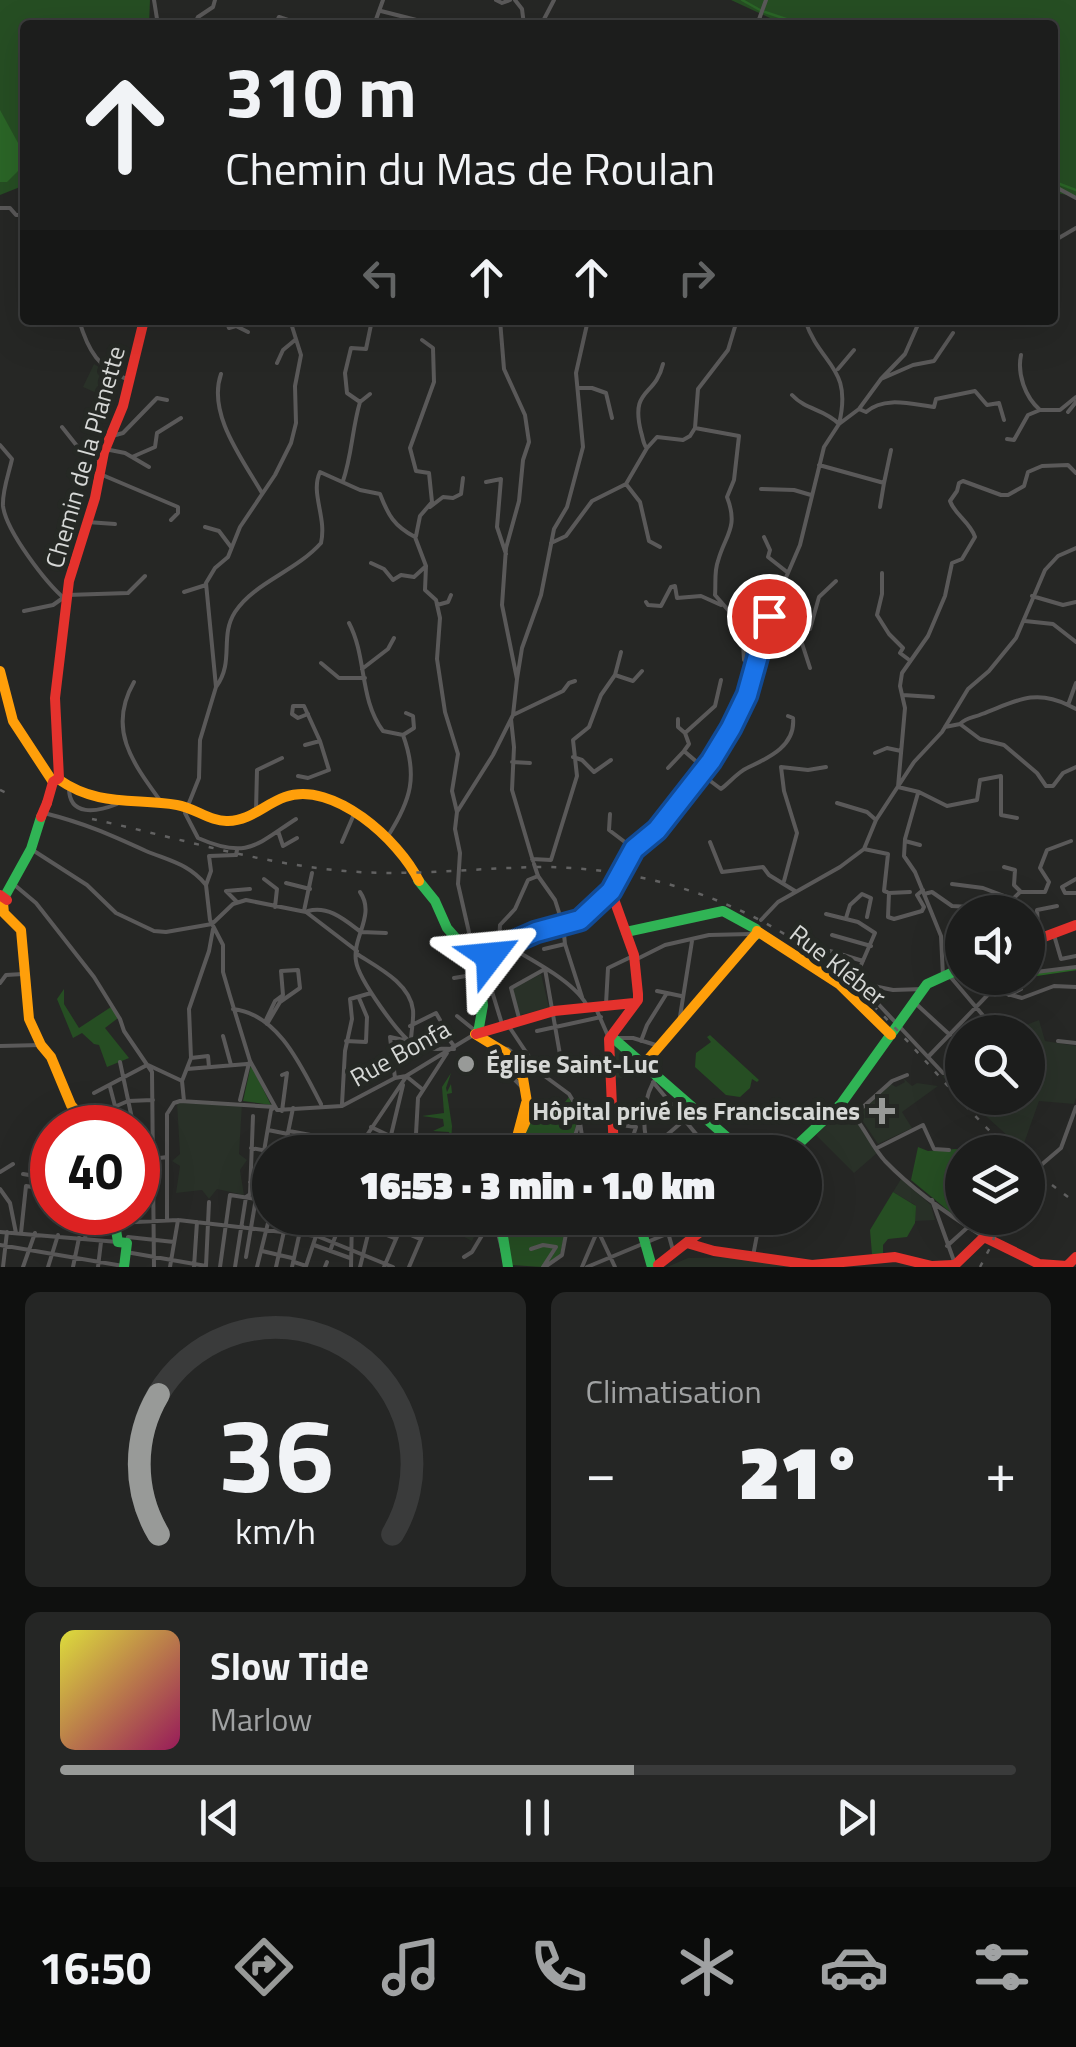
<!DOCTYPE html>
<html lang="fr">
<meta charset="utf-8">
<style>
:root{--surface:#1c1d1c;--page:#252625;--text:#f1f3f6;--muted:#a0a2a3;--line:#3a3b3b;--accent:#989a98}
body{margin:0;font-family:"Titillium Web",sans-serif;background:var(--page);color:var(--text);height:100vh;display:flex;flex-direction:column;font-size:38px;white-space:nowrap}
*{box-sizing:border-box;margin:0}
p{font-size:32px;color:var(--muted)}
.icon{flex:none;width:55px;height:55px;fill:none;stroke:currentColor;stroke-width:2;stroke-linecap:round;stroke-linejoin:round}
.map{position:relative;height:1267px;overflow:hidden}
.side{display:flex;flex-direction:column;gap:25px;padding:25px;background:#0f100f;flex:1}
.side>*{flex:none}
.banner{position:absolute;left:20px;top:20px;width:1038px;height:305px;border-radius:10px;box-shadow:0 10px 40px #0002,0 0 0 2px var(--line);background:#1c1d1c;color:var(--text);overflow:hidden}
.buttons{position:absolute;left:945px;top:895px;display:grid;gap:20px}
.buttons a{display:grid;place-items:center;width:100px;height:100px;border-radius:50%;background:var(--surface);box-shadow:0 10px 40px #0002,0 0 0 2px var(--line);font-size:50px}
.speed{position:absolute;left:30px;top:1105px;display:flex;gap:20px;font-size:50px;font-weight:700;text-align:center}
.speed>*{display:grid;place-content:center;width:130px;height:130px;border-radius:50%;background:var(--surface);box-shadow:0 10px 40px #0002,0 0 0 2px var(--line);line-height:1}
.speed .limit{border:15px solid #d22;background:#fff;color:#111}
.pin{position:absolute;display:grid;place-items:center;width:85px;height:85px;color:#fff;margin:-42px;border:5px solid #fff;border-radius:50%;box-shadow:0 2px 10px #0007}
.me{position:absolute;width:110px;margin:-55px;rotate:61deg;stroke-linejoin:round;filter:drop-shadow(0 0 8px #0008)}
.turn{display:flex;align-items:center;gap:35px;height:210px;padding:0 40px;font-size:45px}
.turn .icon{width:130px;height:130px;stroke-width:2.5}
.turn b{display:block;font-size:70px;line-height:85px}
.lanes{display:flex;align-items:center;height:95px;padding:0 40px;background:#0003;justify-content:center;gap:50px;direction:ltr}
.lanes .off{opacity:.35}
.big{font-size:75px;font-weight:800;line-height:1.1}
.side .widget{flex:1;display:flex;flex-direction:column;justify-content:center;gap:15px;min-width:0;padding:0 35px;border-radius:15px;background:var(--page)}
.side .dial{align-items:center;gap:0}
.dial svg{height:260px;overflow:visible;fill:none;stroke:var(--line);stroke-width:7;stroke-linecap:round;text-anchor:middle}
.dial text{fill:var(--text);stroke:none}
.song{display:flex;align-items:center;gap:30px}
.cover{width:120px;height:120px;border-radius:15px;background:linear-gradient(135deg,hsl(60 70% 55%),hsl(330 70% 35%))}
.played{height:10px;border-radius:5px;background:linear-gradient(90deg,var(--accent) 60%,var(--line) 60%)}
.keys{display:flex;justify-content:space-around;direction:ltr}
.heat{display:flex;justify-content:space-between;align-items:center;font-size:55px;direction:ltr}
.side .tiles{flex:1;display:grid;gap:25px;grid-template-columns:1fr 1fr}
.widget:last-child{grid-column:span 2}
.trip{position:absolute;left:252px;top:1135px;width:570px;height:100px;border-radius:50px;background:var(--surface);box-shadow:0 10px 40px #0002,0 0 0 2px var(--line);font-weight:800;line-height:100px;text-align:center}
.tabs{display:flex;height:160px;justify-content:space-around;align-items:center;background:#0b0c0b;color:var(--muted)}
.tabs .icon{width:70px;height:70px}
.tabs .current{color:var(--accent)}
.tabs b{font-size:45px;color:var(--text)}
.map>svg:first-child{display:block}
</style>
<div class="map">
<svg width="1076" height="1267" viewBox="0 0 1076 1267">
<rect width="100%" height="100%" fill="#262725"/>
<path fill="#293128" d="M94 364 115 377 108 398 83 387Z
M541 974 549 1008 520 1015 512 989Z
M1039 1020 1045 1041 1076 1046V1098L1074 1104 1039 1101 1022 1149 966 1098H1028V1032H994L1002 1026 1026 1025Z
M617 1043 633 1057 622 1078 611 1077V1047Z
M955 1058 962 1060V1095L943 1077 944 1069Z
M903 1078 912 1086 917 1083 938 1086 902 1112 912 1128 878 1144 858 1114 891 1084 896 1087 905 1082Z
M177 1103 242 1104 239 1154 247 1160 240 1170 244 1195 217 1189 209 1199 202 1190 176 1193 180 1166 172 1161 180 1154Z
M843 1109 860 1123 877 1153 854 1173 816 1135Z
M901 1179 931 1205 935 1220 915 1221V1205L893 1192Z
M456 1218H483L472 1241 455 1232Z
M748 1257 812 1267H667L688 1258Z"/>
<path fill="#264e23" d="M0 0H150L149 25H25V185L0 195Z
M731 0H1076V197L1053 192 1052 25H785Z
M64 989V1004L79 1028 111 1007 118 1018 105 1028 129 1058 107 1067 99 1045 94 1044 82 1033 73 1038 57 999Z
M710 1035 759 1080 757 1082 752 1079 750 1088 740 1097 726 1095 695 1067 696 1053 711 1042 707 1037Z
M251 1065 271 1105 243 1101Z
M451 1073 446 1088 447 1092 451 1084 452 1093 447 1094 452 1126 451 1146 449 1132 433 1131 444 1126 443 1119 422 1116 444 1113 442 1087Z
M569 1097 578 1118 569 1152H515L530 1099 557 1112Z
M918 1147 928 1151 957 1149C962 1170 969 1197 956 1217L911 1180Z
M893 1192 916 1206 915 1223 907 1237 888 1239 883 1245V1254H872L870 1230Z
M502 1218H568L560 1255 542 1267 511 1265 508 1262Z"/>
<path fill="#2b6627" d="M0 110 23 152 19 170 7 182H0Z"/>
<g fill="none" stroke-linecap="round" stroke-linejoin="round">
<path stroke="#2b6627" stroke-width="2.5" d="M742 0 760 10
M765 12 804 25
M1052 181 1076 190
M1028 976 1076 969
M993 978H1000
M944 979 962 976"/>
<path stroke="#5a5959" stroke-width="4" d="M154 0 158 25
M496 0 502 3 510 0
M515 0 522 9 524 25
M381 11 436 25
M635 22 638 25
M194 25 198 17 213 7 215 0
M275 25 279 17 303 25
M374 25 383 0
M541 25 554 0
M757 25 766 0
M1052 185 1076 198
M0 208H10L16 215H25
M1052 242 1076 228
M79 320C88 351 99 369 129 380
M226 320 229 328 236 326 248 332
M290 320 301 355 295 386 296 423 291 443 275 475 240 527 228 557 215 568 206 583 216 687 200 740 199 778 185 813 198 838C248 860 257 844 296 819
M805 320C820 366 853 366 839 424
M263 322 266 320
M1021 355C1017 374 1025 397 1040 410H1060L1076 397
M277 363 283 350 295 340
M838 369 854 350
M221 374C207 414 243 460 262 493
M881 379 913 365 934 361 953 333
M578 388H592L606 393 612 418
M792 395C807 411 823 408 839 424
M360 402 370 394
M859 409 866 412C884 396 911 404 934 407L936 399 975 391 987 405 999 403 1004 420
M1068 412 1076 402
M62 427 81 451 102 461
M695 428 739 436 734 480 727 497C739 528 725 535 718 561 714 571 716 584 715 595L742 626 744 660 754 668
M112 436 123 433 157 398 167 400
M1007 439 1014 440 1028 415 1040 410
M0 445 12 459C9 473 2 491 3 506 6 531 46 583 65 599
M646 447C643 443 643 438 641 432 630 387 655 398 663 364
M105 449 125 453 149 467
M132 457 155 447 157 433 181 418
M819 465 884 483 880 507
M100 474 178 507V513L171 520
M343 481C352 455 352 429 360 402L347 393 345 373 351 348 366 349 372 320
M486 482 501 479 497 527 506 554
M884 483 891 450
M626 484 640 502 649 541 660 547
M761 489 794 490 811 495
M430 507 443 497 453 498 461 494 463 478
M87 522 115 524
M205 527 219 531 231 547
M416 536 420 516 432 502 429 473 416 471 410 448 434 382 433 348 422 340
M764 537 770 550 768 557 787 572
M551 543 566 536 592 501 626 484 647 448 657 437 683 440 690 436 695 428 698 389 728 350 737 320
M371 563 384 569 393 580 401 575 414 577 426 566
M882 573V594L877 615 889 634 903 648 900 653 908 659
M184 592 206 585
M67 595 128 593 145 576
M1032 596 1063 605 1076 602
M646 602 648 605 661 606 671 587 675 586 677 598 701 596 721 605
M437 605 448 602 451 595
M24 611 53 605 63 598
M1025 621 1053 624 1076 642
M349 623C367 657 359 699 383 731L403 735C418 776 411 800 388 836
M798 631 810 629 819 597 836 581
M767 632 778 641 787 632 798 631 810 668
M321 663 339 678H365
M362 669 388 649 394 638
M615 675 621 652
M517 679 522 648 541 595 554 529 567 507 583 447 576 373 588 320
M134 682C107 729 132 762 162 803
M1076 683 1068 705 1076 709
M216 687C235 661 219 637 235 612 255 582 295 572 321 543 327 517 310 493 320 472L360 490 380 494C388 515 394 526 415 537L426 566 425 590 436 600 440 618 437 659 445 712 458 754 452 791 457 812
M903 695 933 697
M513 715 563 691 569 683 575 681
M511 719 514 747 512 790 533 861
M678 719V727L685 733
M960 724C967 717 973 718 982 714 1014 702 1034 688 1068 705
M945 727 960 724 980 739 1004 745 1037 773 1046 786H1053L1063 773 1076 767
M403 735 414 728 413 716 406 713
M305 745 320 741
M684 751 689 744 685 733 715 706 721 680
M875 753 887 748 901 751
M573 757 582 760 594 772 611 760
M512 762 530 763
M668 768 684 751 705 769
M701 774 721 789C729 783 738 772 747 768 766 759 796 747 793 718L788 716
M298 776 308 778 329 770 320 741 304 706H293L292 714 298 718 308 714
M898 787 905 708 900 686 902 673 928 636 945 596 952 563 962 559 975 537C970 522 955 515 950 501L957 491 959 483 963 481 1001 495H1008L1024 486 1028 472 1042 466 1068 465 1076 473
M898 787 919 792 947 806 977 800 980 780 1001 776V815L1017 818
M69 788C69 817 97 812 117 804
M918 793 905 839 904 856 915 872 924 894 932 892 952 906 970 907 969 912
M837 803 867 812 876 820
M256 811 257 770 282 758
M44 813C84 823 109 834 146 851 170 861 189 864 206 885
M610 814 609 830 634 849
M278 831 283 846 297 838
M905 841 920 845
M342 842 355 812
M710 842 722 872 763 867 769 875 795 891
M31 849 87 885 116 913 154 931 166 932 212 924 233 904 246 900 306 912 357 951
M864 849 888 854 884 891 887 892
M236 855 209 856 211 871 206 885 210 920 223 945V972L230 996 250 1061 277 1110 342 1106 395 1078 406 1076 475 1034
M532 859 551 860 577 776 573 740 589 727 601 695 615 675 633 681 642 671
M1004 867 1015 870 1014 885 1020 891
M264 879 277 889 275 907
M1076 879 1062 887 1065 893H1076
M784 881 797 833 784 791 781 767 808 770 826 767
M11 882 36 903 94 977 120 1019 124 1031 152 1072 154 1267
M286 883 310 889
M952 884 983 888 1007 897 1010 902
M611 891 634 849 657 830 711 761 731 729 747 695 769 617 800 545 824 447 839 424 859 409 881 379 905 354 920 320
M360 892C376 915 352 937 356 961 358 978 400 1038 415 1045 427 1051 441 1048 454 1049
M910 892 889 893 888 917 894 919 922 911 924 907 917 895 923 890
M924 894 941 936 943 976
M237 902 226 891 250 889
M1010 902 1020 892H1045L1049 882 1040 868 1047 850 1071 841
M304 911 312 873
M308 911C328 905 345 920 361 932
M826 914 858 922 875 933 855 979
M846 918 850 905 862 894 871 898 867 917
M761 920 778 902 840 867 864 849 876 820 914 762 942 732 968 689 989 671 1016 638 1045 570 1058 556 1076 548
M361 932 386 933
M832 935 871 946
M1054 935 1061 959 1076 956
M1039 939 1037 910 1057 906
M467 949 471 941 458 884 460 853 455 829 457 812 493 755 513 715 517 679 502 605 506 548 519 501 523 460 529 442 525 415 504 369 500 320
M544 949 565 944
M830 951 863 961
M357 954C377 967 410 983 413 1010 414 1020 411 1031 411 1042
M1028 956 1040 945 1038 939
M635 960 665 945 709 935 751 934
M483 962 502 1024
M545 969 562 1066
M1028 973 1076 967
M487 974 498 969 491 958
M948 974 986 1019
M851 975 943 1073
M454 978 466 976 478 980
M0 983 6 975 23 974
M859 983 893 990 923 989
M993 990 1022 998 1054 986 1076 987
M657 991 667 993
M1009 995 1021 989
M582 997 565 944 563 925 555 900 538 876 528 880 515 909 500 925 499 941C523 955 573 980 586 1004
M914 1002 950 1035
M594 1004 608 1036
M606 1004 608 968 633 956
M233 1009C279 1014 302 1068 321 1104
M457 1016 478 1033
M519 1018 511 988 545 969
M265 1022 275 1001 283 995 281 971 298 970 300 988 280 1002 267 1024
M506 1022 530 1058
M679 1023 692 941
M410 1026 436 1013 440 1020
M442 1030 454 1046
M537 1031 601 1017
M223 1036 231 1065
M616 1038H633L659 1046
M346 1041 366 1042 367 1017 359 998
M641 1041 647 1025 667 993 681 996
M1058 1041 1076 1043
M0 1046 41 1045
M499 1048 508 1049 569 1094 578 1109 582 1136 598 1152
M928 1057 1004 978
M191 1058 208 1056 209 1067
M120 1062 134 1128
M148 1065 180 1080
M187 1069 247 1064
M485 1071 512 1077 522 1087
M282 1075 287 1073 282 1111
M406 1076 422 1089
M395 1078 390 1037 408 1041
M653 1082 711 1152
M110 1087 115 1106
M94 1093 147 1065
M240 1100 249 1063
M184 1101 182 1081 191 1058 189 1009 209 951 213 929
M526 1102 554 1113
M342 1104 345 1051 352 1019 350 999 371 993
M843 1105C864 1123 869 1143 885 1161 913 1190 950 1216 984 1237L992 1222 1004 1218
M105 1111 128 1101 153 1100
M854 1115 892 1081 907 1075
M613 1124 636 1127 628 1152
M371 1127 390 1136
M268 1130 288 1134
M289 1131 402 1152
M288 1134 296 1152
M138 1140 142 1161
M251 1148 273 1152
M877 1148 923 1125 934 1149 949 1150
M284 1152 293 1108
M314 1152 316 1136
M323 1152V1137
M359 1152 361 1144 406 1077
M387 1152 403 1085
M415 1152 418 1098 447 1053
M478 1152 486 1143 512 1149
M570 1152 579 1123
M647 1152 696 1110
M650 1152C641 1129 642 1096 658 1075
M700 1152 722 1133
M1028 1158 1040 1166 1061 1148 1076 1107
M138 1161 167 1157
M0 1172 13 1164
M23 1174 35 1176V1187
M250 1182 270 1188
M0 1189 10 1203 16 1233
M932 1200 954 1261
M371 1218 420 1239
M664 1218 674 1254
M740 1218 756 1229
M167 1219V1114L174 1103 180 1101 275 1107
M352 1221 394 1238
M115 1223 178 1220 317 1236 393 1267
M0 1232 118 1242
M21 1233 26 1186 52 1190
M600 1233 638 1218
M600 1235 615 1267
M85 1239 89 1212
M127 1241 128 1237 174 1242
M0 1245 123 1266
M314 1245 350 1258
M947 1246 968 1227
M531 1249 543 1245 556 1247 543 1267
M262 1251 292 1258
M330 1251 342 1218
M126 1252 206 1266 209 1202
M753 1256 757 1235
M246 1257 271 1110 275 1107
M464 1257 472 1252 490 1222 496 1225 503 1253
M294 1262 306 1266 322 1218
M3 1267 7 1232
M23 1267 35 1233
M48 1267 58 1235
M73 1267 79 1238
M98 1267 101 1242
M170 1267 178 1220
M194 1267 197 1222
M220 1267 230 1195 270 1201
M235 1267 246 1197 250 1194 253 1116
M257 1267 270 1215
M276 1267 287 1218
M292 1267 303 1218
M325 1267 327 1262
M351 1267 352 1218
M360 1267 372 1218
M384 1267 405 1218
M409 1267 430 1218
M545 1267 562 1255 569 1218
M582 1267 603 1218
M587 1267 705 1218"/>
<path stroke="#30b455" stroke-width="10" d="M418 880 435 901 447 928 477 962 483 1005 478 1033
M5 896 31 849 41 817
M626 932 723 911 756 929V935
M612 1037 744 1152
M790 1152 841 1104 927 984 962 968
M113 1212 118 1242 127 1243 124 1267
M500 1218 508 1267
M638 1218 652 1267"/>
<path stroke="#ff9f0a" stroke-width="10" d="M0 671 13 721 53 782
M58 779C98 807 133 798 177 805 195 808 211 822 228 821 250 821 265 804 285 797 333 780 399 840 419 881
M3 903 4 913 21 930 29 1019 41 1045 51 1057 71 1105 90 1128
M757 931 839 984 891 1035
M475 1034 506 1053 523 1078 529 1114 515 1145
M645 1063 755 935
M513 1152 526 1103"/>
<path stroke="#e5322d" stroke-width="10" d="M47 803 53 782 59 778 55 698 69 581 95 498 104 452 123 406 144 320
M0 895 7 900
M1028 943 1076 925
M479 966 506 945 536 932 580 920 611 891 634 955 638 994V1000L609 1039 614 1152
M476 1034 554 1011 634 1003
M687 1243 714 1251 812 1265 895 1257 932 1266 953 1265
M957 1263 984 1237 1039 1264 1067 1266 1076 1257
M658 1265 718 1218"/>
<path stroke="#626262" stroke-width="2.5" stroke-dasharray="5 10" stroke-linecap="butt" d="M0 790 11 795
M92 819C175 837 260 864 345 871 413 877 481 867 550 867 636 869 721 893 794 940 880 996 938 1083 1011 1152
M1028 1167 1076 1203
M980 1267 992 1244 1000 1218"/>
<path stroke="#5a5959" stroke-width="4" d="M236 855 237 850
M534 864 538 876"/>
<path stroke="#e5322d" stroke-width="10" d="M41 817 47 803"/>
</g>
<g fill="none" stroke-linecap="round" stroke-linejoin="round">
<g stroke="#114b97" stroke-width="25">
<path id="route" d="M490 956 506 945 536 932 580 920 611 891 634 849 657 830 711 761 731 728 747 695 769 616"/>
</g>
<use href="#route" stroke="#1a73e8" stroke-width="18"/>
</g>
<g fill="#989a98" stroke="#252824" stroke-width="4">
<circle cx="466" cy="1064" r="10"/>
<path d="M877 1096h10v10h10v10h-10v10h-10v-10h-10v-10h10z"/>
</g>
<g text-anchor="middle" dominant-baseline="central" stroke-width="10" stroke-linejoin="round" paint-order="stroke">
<g font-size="25" fill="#d6d8d6" stroke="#252824">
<text transform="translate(85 457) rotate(-74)">Chemin de la Planette</text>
<text transform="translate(838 965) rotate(38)">Rue Kléber</text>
<text transform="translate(400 1053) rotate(-29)">Rue Bonfa</text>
</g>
<g font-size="25" font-weight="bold" fill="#d6d8d6" stroke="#252824" text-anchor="start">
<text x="486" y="1064">Église Saint-Luc</text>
<text x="860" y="1111" text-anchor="end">Hôpital privé les Franciscaines</text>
</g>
</g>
</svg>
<div class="buttons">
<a><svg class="icon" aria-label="sound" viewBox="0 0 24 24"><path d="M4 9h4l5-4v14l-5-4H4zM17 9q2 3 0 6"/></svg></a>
<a><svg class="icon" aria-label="search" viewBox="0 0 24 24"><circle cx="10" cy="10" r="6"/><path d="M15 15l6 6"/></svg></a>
<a><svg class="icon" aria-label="layers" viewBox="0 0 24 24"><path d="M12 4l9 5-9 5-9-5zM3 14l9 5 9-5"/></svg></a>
</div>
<div class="speed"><div class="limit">40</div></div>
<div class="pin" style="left:769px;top:616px;background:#d93025"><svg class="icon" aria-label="arrive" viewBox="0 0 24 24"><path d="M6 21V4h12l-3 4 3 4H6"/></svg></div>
<svg class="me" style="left:490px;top:956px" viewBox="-20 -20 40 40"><path d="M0-17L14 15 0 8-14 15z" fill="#1a73e8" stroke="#fff" stroke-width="4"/></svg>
<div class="trip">16:53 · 3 min · 1.0 km</div>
<div class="banner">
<div class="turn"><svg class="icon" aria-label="ahead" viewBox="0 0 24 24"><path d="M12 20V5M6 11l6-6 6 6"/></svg><div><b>310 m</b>Chemin du Mas de Roulan</div></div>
<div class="lanes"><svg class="icon off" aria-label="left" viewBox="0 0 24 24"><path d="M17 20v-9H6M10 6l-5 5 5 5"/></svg><svg class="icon" aria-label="ahead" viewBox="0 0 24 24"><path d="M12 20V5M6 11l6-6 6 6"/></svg><svg class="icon" aria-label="ahead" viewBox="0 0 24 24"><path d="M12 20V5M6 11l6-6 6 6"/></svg><svg class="icon off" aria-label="right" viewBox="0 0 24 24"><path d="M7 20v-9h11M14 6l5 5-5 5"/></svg></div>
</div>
</div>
<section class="side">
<div class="tiles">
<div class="widget dial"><svg viewBox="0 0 100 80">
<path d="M14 69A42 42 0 1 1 86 69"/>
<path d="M14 69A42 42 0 0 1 14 26" stroke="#989a98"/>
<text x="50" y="56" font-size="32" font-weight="700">36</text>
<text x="50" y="72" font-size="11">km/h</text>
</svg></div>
<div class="widget"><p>Climatisation</p>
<div class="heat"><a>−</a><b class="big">21°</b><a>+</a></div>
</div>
<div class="widget">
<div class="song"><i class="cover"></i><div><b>Slow Tide</b><p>Marlow</p></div></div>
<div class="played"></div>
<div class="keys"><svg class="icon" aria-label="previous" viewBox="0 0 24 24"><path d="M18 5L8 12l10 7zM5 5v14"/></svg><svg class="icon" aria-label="pause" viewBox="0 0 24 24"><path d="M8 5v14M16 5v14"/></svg><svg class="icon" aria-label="next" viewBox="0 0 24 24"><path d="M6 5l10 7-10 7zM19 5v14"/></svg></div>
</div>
</div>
</section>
<nav class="tabs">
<b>16:50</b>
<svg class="icon current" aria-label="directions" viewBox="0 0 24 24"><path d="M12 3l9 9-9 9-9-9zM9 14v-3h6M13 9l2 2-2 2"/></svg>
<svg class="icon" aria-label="music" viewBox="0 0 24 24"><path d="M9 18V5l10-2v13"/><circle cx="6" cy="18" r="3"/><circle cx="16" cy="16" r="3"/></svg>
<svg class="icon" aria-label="phone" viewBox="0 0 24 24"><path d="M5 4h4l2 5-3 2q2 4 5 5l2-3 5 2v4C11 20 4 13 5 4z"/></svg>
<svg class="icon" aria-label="climate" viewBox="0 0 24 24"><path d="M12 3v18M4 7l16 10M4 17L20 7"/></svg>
<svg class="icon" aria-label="car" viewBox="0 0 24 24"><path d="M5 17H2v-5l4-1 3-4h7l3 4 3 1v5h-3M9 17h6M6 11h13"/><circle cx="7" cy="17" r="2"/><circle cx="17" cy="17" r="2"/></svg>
<svg class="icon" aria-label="filters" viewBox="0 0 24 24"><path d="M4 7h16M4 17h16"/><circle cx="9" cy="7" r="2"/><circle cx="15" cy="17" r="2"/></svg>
</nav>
